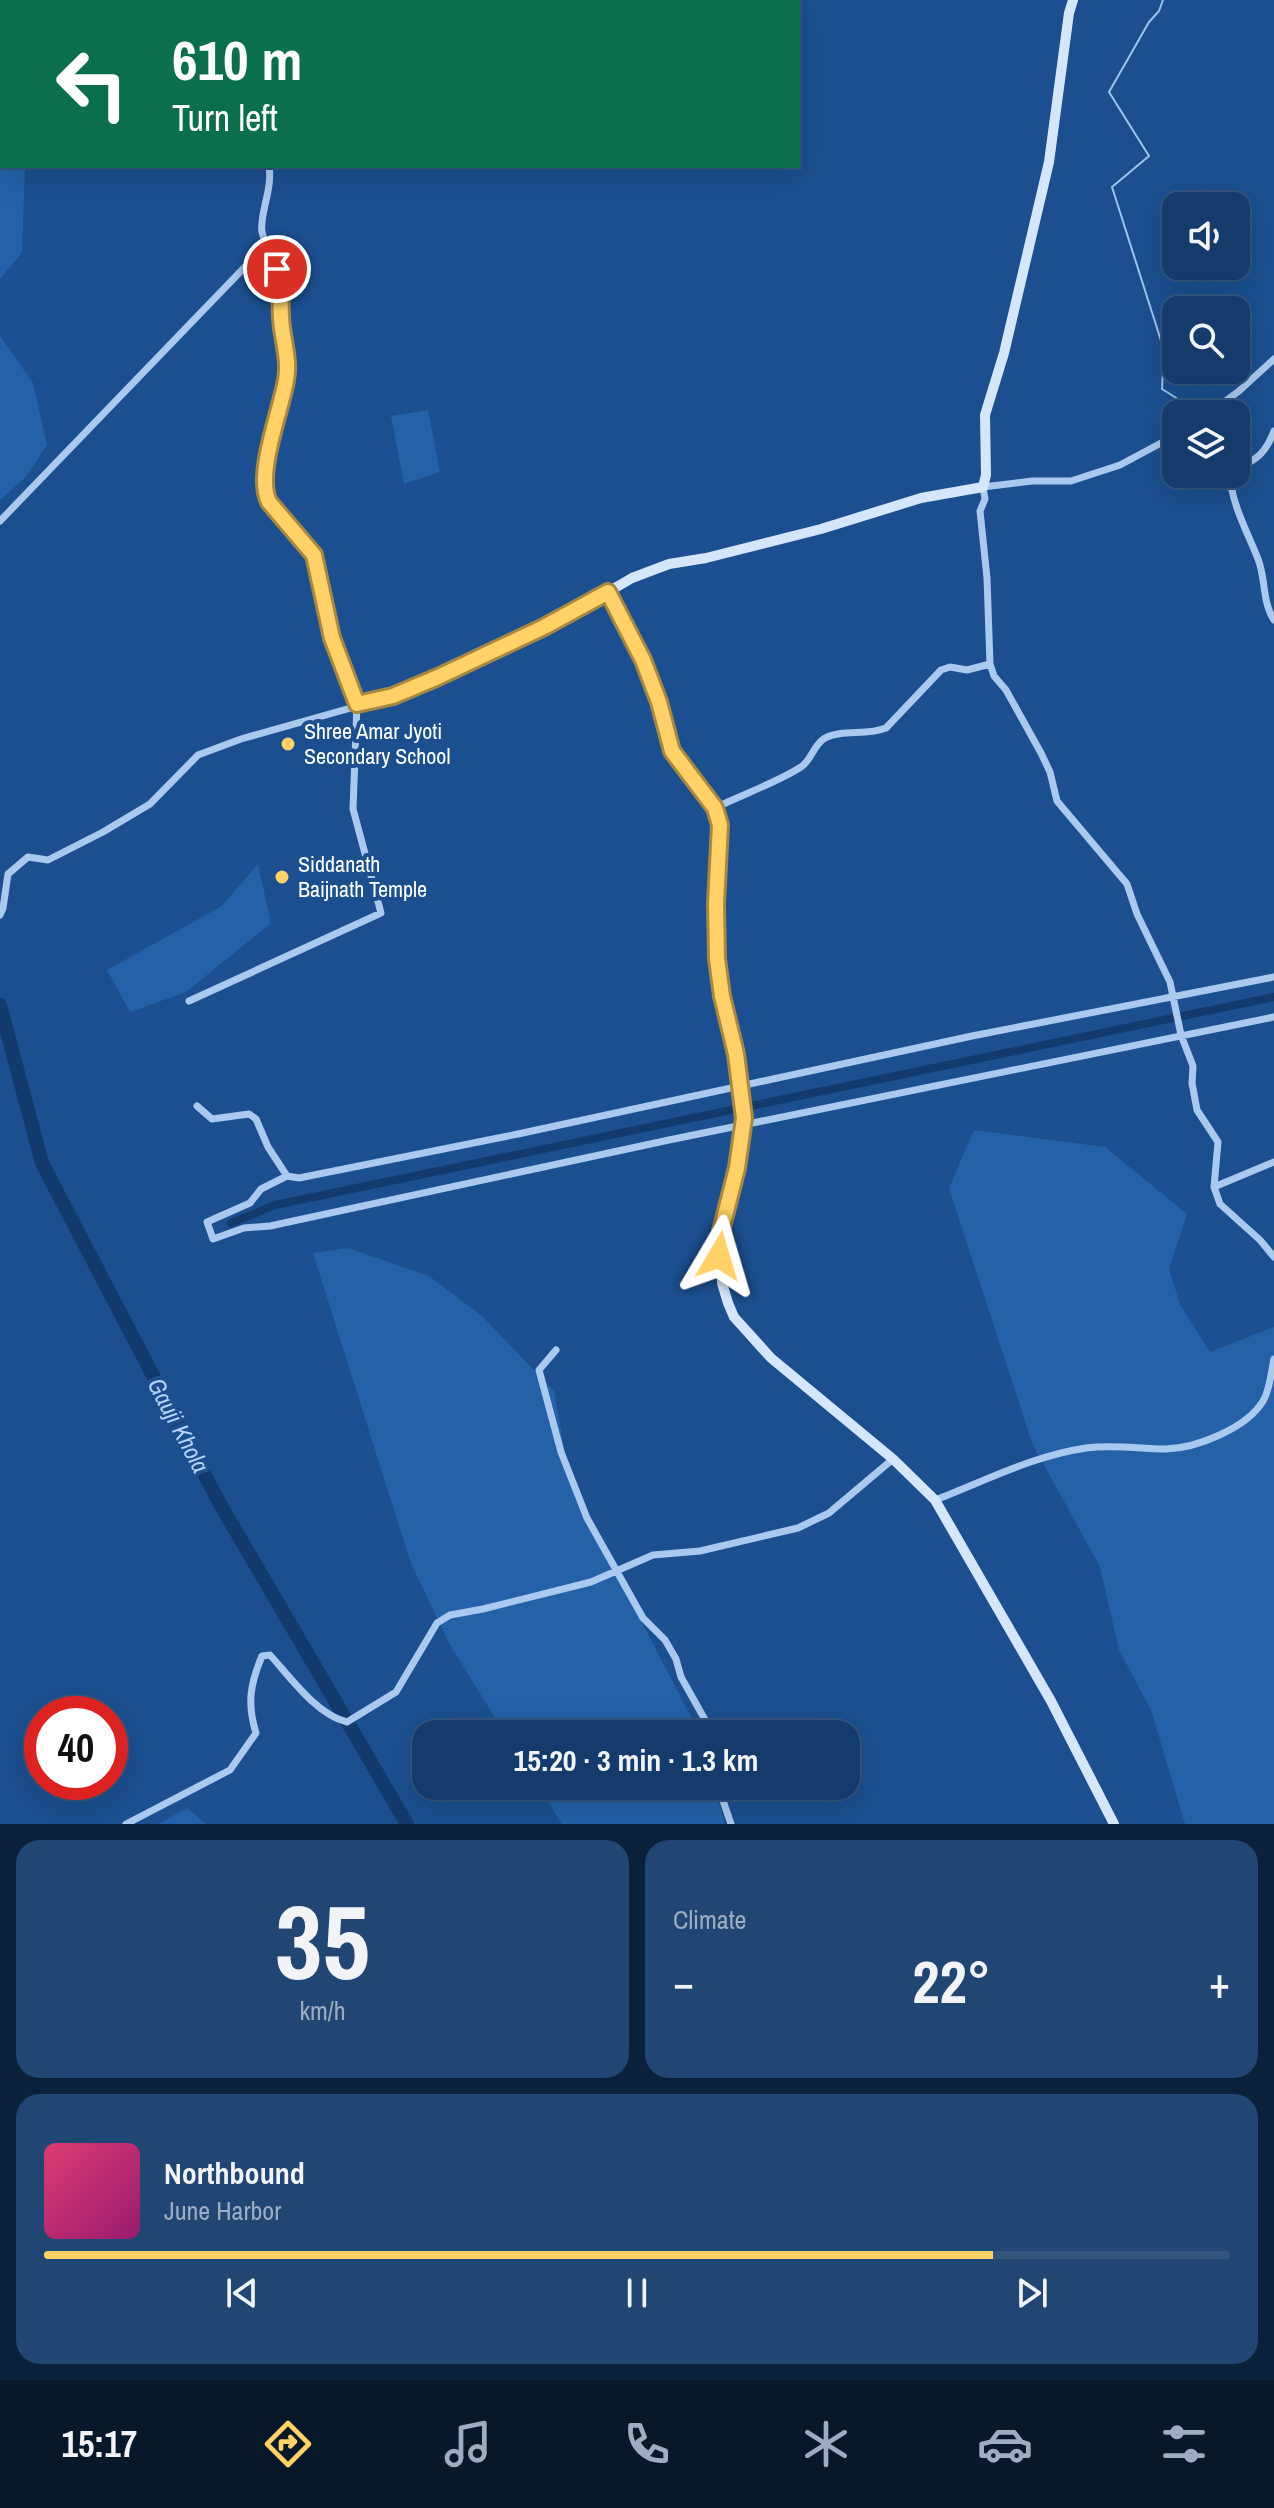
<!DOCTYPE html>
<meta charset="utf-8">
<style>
:root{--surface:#143b6b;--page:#214673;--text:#f1f3f6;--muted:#9dadc1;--line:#33557e;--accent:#ffd166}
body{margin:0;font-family:"Archivo Narrow",sans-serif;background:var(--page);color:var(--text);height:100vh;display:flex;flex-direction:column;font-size:30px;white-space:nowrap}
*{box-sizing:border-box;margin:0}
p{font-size:26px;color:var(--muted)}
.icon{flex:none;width:44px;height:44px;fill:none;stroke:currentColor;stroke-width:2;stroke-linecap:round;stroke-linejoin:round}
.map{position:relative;height:1824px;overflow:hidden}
.side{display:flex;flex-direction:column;gap:16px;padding:16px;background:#0b203b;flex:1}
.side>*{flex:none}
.hud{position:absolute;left:0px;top:0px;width:800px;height:168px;box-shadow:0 8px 32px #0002,0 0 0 2px var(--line);background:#0b6e4f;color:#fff;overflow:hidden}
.fabs{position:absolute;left:1162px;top:192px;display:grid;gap:16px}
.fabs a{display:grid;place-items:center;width:88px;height:88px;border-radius:16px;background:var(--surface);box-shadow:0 8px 32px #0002,0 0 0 2px var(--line);font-size:40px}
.speed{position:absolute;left:24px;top:1696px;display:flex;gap:16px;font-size:40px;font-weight:700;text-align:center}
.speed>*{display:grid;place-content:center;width:104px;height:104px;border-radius:50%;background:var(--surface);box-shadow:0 8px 32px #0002,0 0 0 2px var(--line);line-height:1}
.speed .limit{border:12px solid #d22;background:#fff;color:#111}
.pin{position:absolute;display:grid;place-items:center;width:68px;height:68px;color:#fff;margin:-34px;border:4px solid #fff;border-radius:50%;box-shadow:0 2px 8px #0007}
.me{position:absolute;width:88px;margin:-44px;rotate:7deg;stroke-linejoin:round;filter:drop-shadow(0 0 6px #0008)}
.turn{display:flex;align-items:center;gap:28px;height:168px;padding:0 40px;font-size:36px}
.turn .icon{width:104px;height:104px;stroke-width:2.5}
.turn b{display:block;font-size:56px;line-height:68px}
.big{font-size:60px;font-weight:700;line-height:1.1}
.side .tile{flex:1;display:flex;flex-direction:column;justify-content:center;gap:12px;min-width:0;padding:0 28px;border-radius:24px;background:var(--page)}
.side .dial{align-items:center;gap:0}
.dial b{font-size:104px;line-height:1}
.song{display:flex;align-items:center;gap:24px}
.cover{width:96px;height:96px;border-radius:12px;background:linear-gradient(135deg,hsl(340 70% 55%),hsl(320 70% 35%))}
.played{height:8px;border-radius:4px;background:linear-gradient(90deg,var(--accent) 80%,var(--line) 80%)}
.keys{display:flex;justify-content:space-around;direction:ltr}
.heat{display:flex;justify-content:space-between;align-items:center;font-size:44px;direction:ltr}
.side .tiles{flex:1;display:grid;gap:16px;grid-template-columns:1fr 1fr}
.tile:last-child{grid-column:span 2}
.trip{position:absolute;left:412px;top:1720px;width:448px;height:80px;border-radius:24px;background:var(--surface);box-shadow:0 8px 32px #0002,0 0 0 2px var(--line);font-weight:700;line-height:80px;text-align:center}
.dock{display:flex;height:128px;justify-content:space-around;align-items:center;background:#08182b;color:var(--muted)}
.dock .icon{width:56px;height:56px}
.dock .selected{color:var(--accent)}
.dock b{font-size:36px;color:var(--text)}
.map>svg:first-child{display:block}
</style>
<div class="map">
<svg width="1274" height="1824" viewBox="0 0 1274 1824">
<rect width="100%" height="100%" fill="#1b4f8f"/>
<path fill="#2461a8" d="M0 106 2 166H25L22 253 0 279Z
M0 336 33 383 47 445 26 477 0 500Z
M428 410 440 472 404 484 391 416Z
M258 864 271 923 186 992 130 1012 107 970 222 906Z
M974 1130 1105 1147 1187 1214 1169 1269 1180 1304 1210 1352 1274 1327V1824H1185L1151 1710 1119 1650 1100 1567 1032 1443 949 1188Z
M348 1248 429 1276 482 1316 554 1391 571 1486 700 1734H505L449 1643 410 1561 313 1253Z
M538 1786H714L725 1824H562Z
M187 1808 206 1824H158Z"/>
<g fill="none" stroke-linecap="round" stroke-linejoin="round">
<path stroke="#9cc4f0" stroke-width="2" d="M1163 0 1159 11 1149 22 1109 92 1149 156 1112 187 1164 350 1162 389 1200 413"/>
<path stroke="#123a6d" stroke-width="8" d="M231 1223 275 1205 1274 997"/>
<path stroke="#123a6d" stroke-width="14" d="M0 1005 42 1163 220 1504 407 1824"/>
<path stroke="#a9c9ee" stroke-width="7" d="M211 0V2
M1208 414 1239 391 1274 359
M1176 435 1120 465 1071 481H1032L983 487 985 499 980 511 987 578 990 664 994 676 1006 690 1041 753 1050 772 1057 801 1127 884 1137 914 1170 982 1181 1035 1193 1066 1192 1083 1197 1110 1218 1142 1214 1187 1220 1204 1260 1240 1274 1257
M1236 468C1257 461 1266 452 1274 431
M1230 474C1231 503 1247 531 1258 559 1266 579 1262 602 1274 620
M0 521 267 244
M715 808C741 795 778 782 801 767 812 760 813 745 825 738 842 729 867 736 886 728L941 670 950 667 967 670 990 664
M0 915 3 908 8 874 28 857 48 860 103 832 150 804 198 755 241 739 393 696 544 627 608 592
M189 1001 381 913 353 809 357 704 332 638 314 555 269 502C254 472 283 408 286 376 288 357 284 340 281 321 280 309 284 296 282 284 279 266 266 250 262 232 259 215 273 189 269 166
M197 1106 212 1119 249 1114 256 1119 268 1147 287 1176 299 1178 518 1134 972 1036 1274 977
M287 1176 261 1189 250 1203 207 1222 213 1239 244 1228 270 1226 669 1140 1274 1017
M1214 1187 1274 1162
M556 1350 539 1370 561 1452 587 1518 643 1618 665 1640 676 1659 681 1677 713 1734
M935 1500C985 1481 1032 1456 1086 1448 1113 1444 1139 1449 1166 1449 1197 1448 1247 1428 1263 1401 1270 1390 1271 1372 1274 1359
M718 1786 731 1824
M126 1824 230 1770 256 1733C247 1704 250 1684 262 1656L270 1655C291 1678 316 1714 347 1722L396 1692 437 1623 450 1615 483 1609 591 1582 653 1555 700 1551 798 1528 829 1513 893 1459"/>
<path stroke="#d6e6fa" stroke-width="10" d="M1073 0 1069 13 1049 162 1004 353 985 415 986 475 983 487 921 498 821 529 706 558 669 564 632 578 608 592 643 660 659 702 672 751 715 808 720 825 716 904 717 959 722 996 739 1073V1092L744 1118 737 1168 720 1235 722 1283 728 1303 734 1317 771 1358 893 1459 935 1500 1051 1701 1114 1824"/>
</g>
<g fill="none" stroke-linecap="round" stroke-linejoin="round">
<g stroke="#a68842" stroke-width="20">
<path id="route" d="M277 269C282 286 280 300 281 318 282 339 290 358 286 380 281 411 255 474 269 502L314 555 332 638 357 704 393 696 438 677 544 627 608 592 643 660 659 702 672 751 715 808 720 825 716 904 717 959 722 996 736 1054 744 1118 737 1168 720 1235 719 1256"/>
</g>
<use href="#route" stroke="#ffd166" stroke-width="14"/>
</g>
<g fill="#ffd166" stroke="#1b4f8f" stroke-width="3">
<circle cx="288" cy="744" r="8"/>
<circle cx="282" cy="877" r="8"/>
</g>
<g text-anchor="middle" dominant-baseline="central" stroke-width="8" stroke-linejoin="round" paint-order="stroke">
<g font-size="22" fill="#fff" stroke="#1b4f8f" text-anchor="start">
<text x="304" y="731">Shree Amar Jyoti<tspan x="304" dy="25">Secondary School</tspan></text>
<text x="298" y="864">Siddanath<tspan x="298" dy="25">Baijnath Temple</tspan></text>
</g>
<g font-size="24" font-style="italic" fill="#b5d3f5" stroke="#1b4f8f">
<text transform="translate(179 1425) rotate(62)">Gauji Khola</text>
</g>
</g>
</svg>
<div class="fabs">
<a><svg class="icon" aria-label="sound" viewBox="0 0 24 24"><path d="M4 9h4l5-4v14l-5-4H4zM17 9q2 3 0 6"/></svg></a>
<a><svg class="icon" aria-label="search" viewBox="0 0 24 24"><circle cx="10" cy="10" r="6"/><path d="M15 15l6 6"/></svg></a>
<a><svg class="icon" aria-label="layers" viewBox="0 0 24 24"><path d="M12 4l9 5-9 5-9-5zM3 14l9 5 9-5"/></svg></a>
</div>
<div class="speed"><div class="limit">40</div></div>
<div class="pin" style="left:277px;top:269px;background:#d93025"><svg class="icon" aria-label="arrive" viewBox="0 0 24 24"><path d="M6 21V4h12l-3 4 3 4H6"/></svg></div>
<svg class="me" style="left:719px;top:1256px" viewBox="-20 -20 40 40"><path d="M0-17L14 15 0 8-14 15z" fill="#ffd166" stroke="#fff" stroke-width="4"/></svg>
<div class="trip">15:20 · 3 min · 1.3 km</div>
<div class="hud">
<div class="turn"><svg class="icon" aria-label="left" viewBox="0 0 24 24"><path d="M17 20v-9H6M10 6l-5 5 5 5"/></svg><div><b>610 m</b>Turn left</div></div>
</div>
</div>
<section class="side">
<div class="tiles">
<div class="tile dial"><b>35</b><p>km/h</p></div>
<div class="tile"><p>Climate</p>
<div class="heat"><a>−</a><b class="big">22°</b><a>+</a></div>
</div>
<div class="tile">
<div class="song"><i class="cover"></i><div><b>Northbound</b><p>June Harbor</p></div></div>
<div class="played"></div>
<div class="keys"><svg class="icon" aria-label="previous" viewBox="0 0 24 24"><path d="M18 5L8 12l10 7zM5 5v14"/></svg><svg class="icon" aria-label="pause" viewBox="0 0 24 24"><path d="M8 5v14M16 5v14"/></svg><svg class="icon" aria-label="next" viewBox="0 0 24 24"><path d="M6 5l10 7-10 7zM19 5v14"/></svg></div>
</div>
</div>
</section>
<nav class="dock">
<b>15:17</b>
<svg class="icon selected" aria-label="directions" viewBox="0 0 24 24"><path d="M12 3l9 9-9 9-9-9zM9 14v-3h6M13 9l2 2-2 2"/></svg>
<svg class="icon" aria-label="music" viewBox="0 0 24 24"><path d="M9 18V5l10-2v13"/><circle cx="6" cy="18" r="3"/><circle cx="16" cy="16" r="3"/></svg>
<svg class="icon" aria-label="phone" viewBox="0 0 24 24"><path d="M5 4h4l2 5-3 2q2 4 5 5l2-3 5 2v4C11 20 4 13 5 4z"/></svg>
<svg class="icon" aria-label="climate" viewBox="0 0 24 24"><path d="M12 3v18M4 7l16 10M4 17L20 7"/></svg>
<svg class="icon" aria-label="car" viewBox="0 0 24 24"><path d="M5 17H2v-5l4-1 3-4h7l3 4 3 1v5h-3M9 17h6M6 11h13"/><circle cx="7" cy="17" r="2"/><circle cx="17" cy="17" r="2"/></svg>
<svg class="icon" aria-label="filters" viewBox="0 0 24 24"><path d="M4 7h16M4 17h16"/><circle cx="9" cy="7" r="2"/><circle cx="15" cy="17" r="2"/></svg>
</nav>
